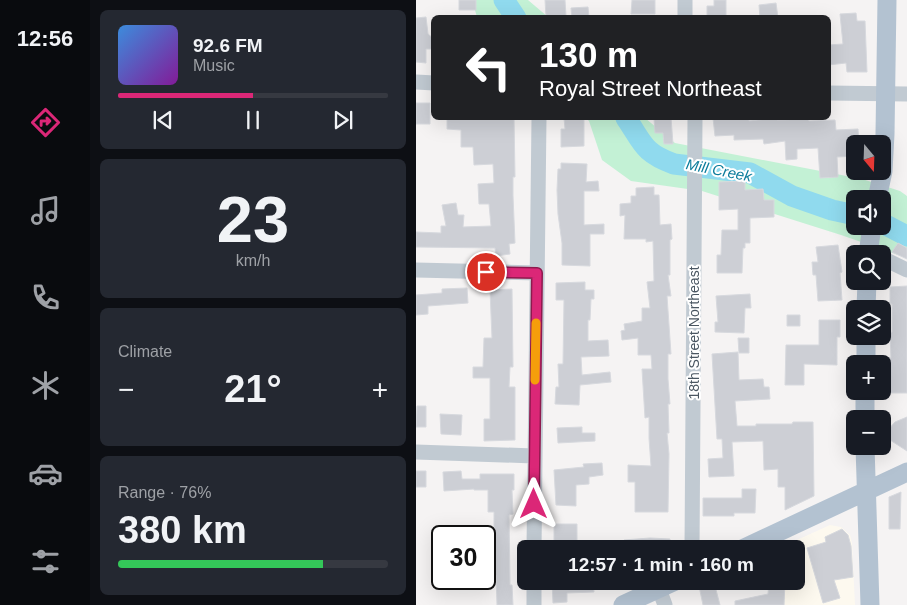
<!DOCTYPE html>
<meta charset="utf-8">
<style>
:root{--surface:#171b24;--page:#242831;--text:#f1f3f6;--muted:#9ea1a6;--line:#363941;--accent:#db2777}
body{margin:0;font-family:Helvetica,sans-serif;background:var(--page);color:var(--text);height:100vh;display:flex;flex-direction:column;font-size:19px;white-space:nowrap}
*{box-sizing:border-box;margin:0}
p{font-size:16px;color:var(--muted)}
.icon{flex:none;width:28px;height:28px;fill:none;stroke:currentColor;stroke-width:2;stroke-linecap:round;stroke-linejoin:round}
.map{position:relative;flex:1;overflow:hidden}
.details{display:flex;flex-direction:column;gap:10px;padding:10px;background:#0d0f14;width:326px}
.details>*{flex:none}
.hud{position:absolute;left:15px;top:15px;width:400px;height:105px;border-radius:8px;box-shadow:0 5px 20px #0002;background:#202124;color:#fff;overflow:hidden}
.needle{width:32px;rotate:161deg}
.buttons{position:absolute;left:430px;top:135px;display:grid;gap:10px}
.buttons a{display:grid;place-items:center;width:45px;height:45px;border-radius:8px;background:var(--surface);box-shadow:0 5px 20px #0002;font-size:25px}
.speed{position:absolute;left:15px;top:525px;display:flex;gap:10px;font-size:25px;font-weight:700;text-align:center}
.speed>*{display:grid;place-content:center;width:65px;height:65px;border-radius:50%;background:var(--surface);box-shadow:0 5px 20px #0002;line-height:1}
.speed .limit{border:2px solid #111;border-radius:8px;background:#fff;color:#111}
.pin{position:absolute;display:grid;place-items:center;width:42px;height:42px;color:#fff;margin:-21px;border:2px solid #fff;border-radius:50%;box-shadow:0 1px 5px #0007}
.me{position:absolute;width:55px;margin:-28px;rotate:0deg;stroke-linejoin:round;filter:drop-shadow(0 0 4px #0008)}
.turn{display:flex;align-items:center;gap:18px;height:105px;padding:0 25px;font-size:22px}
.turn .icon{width:65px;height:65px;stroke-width:2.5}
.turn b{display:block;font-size:35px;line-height:42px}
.big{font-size:38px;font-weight:700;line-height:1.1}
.details .widget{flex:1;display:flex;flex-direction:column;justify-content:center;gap:8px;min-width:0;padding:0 18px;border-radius:8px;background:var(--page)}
.details .dial{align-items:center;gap:0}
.dial b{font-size:65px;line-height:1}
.song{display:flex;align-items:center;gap:15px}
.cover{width:60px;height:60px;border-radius:8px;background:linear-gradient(135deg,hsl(210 70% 55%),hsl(290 70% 35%))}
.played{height:5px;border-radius:2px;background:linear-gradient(90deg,var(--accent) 50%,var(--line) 50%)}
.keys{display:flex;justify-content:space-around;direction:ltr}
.heat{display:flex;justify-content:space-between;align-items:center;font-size:28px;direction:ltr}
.charge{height:8px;border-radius:4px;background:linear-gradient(90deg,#34c759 76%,var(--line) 0)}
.trip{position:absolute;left:101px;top:540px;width:288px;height:50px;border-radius:8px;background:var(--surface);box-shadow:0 5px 20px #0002;font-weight:700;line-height:50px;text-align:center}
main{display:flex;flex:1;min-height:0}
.tabs{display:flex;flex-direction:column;width:90px;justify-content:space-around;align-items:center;background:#090b0e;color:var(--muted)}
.tabs .icon{width:35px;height:35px}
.tabs .selected{color:var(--accent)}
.tabs b{font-size:22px;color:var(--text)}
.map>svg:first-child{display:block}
</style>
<main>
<nav class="tabs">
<b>12:56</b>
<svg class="icon selected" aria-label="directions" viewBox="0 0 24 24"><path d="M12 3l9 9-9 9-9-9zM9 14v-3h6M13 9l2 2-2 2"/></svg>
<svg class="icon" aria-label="music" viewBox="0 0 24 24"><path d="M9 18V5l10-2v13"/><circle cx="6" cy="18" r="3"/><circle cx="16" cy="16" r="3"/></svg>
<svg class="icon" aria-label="phone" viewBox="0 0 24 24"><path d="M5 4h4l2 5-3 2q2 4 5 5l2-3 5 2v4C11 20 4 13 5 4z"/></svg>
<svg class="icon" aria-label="climate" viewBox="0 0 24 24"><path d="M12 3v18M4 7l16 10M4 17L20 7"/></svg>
<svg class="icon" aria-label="car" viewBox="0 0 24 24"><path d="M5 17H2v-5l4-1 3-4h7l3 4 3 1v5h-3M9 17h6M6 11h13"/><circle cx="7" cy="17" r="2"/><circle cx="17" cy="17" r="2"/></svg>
<svg class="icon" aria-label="filters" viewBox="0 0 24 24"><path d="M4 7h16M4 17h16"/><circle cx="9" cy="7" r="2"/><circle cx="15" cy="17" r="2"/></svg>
</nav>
<section class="details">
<div class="widget">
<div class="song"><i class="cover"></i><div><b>92.6 FM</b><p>Music</p></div></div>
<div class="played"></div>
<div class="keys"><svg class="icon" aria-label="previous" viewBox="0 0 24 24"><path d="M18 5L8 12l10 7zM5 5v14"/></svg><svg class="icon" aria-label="pause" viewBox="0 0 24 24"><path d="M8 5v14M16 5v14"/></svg><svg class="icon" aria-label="next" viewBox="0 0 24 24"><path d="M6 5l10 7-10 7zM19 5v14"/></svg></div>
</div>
<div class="widget dial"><b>23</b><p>km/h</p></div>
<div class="widget"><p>Climate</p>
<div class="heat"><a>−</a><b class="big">21°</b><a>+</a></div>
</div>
<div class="widget"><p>Range · 76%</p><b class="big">380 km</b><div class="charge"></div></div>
</section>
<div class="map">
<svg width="491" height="605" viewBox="0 0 491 605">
<rect width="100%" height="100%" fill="#f5f3f3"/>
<path fill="#fdf9ef" d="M414 525 425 527 434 535 436 543 439 605H352V581H380V549H361Z"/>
<path fill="#c3f1d5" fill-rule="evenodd" d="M56 0H112L132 17H61Z
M170 118H229L259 143 446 179 484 191 491 196V258L425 235 286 191 215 181 186 160 173 121ZM439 199H466V226H439Z"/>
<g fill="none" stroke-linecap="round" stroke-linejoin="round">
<path stroke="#90daee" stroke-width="21" d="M88 0 100 18
M210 118C227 143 227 153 258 164L334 173 376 196 416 210 439 215
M466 223 491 236"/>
</g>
<path fill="#cdcfd5" stroke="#d7d9de" d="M43 0H60V10H43Z
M129 0H149L150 16 130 17Z
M216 0H239V14H215Z
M298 0H310V18H291V6H298Z
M360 3 362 18H344L343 5Z
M172 7 173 18H156L155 8Z
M440 13 441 21H449L451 72H431L430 63 412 65V45L427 44 424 14Z
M10 17 12 34 18 39V49H10V63L0 62V18Z
M0 103H14V124H0Z
M31 118H98L99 177H97V196L99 243 93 244 94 254 80 256 79 248 0 247V232L25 233V226H30L26 205 40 203 42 215H48L47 227 75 226 73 204H63L62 184 78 183 77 164 58 165 57 147H45V130L31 129Z
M148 118H168V146L145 147V129H149Z
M238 118H255L257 144H248L247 133H239Z
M297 118H333V121L360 118 361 120 392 119 393 121 419 120 420 130 442 129 443 144H439V156L421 157 422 177 404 178 402 148 381 149V159L370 160 369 141 348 144 347 139 318 140V135L299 136Z
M145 163 171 164 170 182 182 181 183 191H168V225L188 224V234H174V266L146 265V243L142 214 141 190 142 169H145Z
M329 181V190L347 189 348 200H358V217L334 218V243H329V248H327L326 273H301V255H305L306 230H322V209L303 210V182Z
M238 187V195H243L244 225 255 224 256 239 254 240V275H252L255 296H251L255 354H252V379L254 404H252L253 433H251L253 454 252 512H219V482H212V465L235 466 233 438V417L229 418 226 369H236L235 355H222V338L206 340 205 331 209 330 208 324 226 321V308H234L231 282 238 281 237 241 230 242V239H208L209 215 204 216V204L215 203V196H220V188Z
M482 243 491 248V259L476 252Z
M422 245 426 272 424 273 426 300 402 301 400 275H397L396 262H402L400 247Z
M169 282V290H178V299H175L174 320H172V341L192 340 193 356 165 357 166 375 194 372 195 382 164 385 163 405 139 404 140 387H143L142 364H147L148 300H140V283Z
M491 286V393H474L471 358H475L474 333 476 332V304H474V287Z
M51 288 52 303 12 306V314L0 315V295L26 293V289Z
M96 289 97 367H94L93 387H99V440L68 441V419H74V378H57V367H67L68 338H76L74 290Z
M334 294 335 308H329L328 333 299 332V322H302L300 296Z
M371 315H384V326H371Z
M403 320H424V337H421V365L388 364V385H369L370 345H403Z
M322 338H333V353H323Z
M322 352 323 380 347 379 348 387H353L354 399 319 401 321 426H340V424H376L377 422H397L398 496 369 510V487H362V469L348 470 347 441 316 442 318 476 293 477 292 459 307 458 306 439H301L296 354Z
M1 406H10V427H0Z
M24 414 46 415 45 435 25 434Z
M491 417V451L471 438 470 432 479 422Z
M166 427V433H179V441L142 443 141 428Z
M186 463 187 475 173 477V484L160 485V506L140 505 138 470 168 467 167 464Z
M0 471H10V487H0Z
M45 471 46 479H64V474H98V490H96L97 514 93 515 94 585H96L97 605H81L80 575 78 576V512H72V490H58V489L28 491 27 472Z
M326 489H340L339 513H318V516H287V498H326Z
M485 492 484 529H473V497Z
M138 524H161V543H138Z
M426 529 432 535 435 546 437 577 418 580 424 598 407 603 391 548 410 542 409 537Z
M234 538 254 539V549H209L208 540Z
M136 581H177L178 592 151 593V602L137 603Z
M353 581H369L368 605H319V601L352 594Z
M298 582 304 605H287L283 586Z"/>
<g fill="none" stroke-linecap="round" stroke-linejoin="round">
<path stroke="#c1cad2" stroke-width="15" d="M269 0V18
M0 82 18 83
M412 93 491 94
M466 258 491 270
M0 270 121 273
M0 452 118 456
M118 549 123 118
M276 549 279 118
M243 589 249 605
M118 605V581"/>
<path stroke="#b3c2d1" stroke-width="19" d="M461 199 467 171 469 134 471 0
M452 254 456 226
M450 309 451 281
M450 364V336
M449 419V391
M449 446 454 605
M326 549 491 472
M207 605 259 581"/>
</g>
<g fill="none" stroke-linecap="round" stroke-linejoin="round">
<g stroke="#8e194d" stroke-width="12">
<path id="route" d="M70 272 121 273 118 504"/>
</g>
<use href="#route" stroke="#db2777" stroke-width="9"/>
<path stroke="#f59e0b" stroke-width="9" d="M119 380 120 323"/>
</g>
<g text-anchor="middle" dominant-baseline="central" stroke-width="4" stroke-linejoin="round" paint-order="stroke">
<g font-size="14" fill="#4a5661" stroke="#fff">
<text transform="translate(278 333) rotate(-90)">18th Street Northeast</text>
</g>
<g font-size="15" font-style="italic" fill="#0c7c9b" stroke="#fff">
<text transform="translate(303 170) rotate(11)">Mill Creek</text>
</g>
</g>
</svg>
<div class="buttons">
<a><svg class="needle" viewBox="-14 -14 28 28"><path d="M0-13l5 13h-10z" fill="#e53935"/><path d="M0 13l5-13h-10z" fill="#9ea1a6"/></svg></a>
<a><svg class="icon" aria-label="sound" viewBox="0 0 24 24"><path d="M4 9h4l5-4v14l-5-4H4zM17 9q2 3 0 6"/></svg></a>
<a><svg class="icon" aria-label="search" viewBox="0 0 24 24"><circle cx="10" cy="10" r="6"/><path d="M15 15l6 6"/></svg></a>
<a><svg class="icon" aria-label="layers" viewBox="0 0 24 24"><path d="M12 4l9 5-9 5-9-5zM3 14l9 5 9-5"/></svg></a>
<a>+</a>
<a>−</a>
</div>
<div class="speed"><div class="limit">30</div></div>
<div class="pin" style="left:70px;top:272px;background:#d93025"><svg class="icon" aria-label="arrive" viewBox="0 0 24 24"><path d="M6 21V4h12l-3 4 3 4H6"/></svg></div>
<svg class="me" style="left:118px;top:504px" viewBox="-20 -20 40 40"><path d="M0-17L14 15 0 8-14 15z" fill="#db2777" stroke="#fff" stroke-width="4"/></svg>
<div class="trip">12:57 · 1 min · 160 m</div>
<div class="hud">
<div class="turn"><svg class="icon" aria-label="left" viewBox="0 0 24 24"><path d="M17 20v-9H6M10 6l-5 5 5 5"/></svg><div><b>130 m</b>Royal Street Northeast</div></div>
</div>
</div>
</main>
